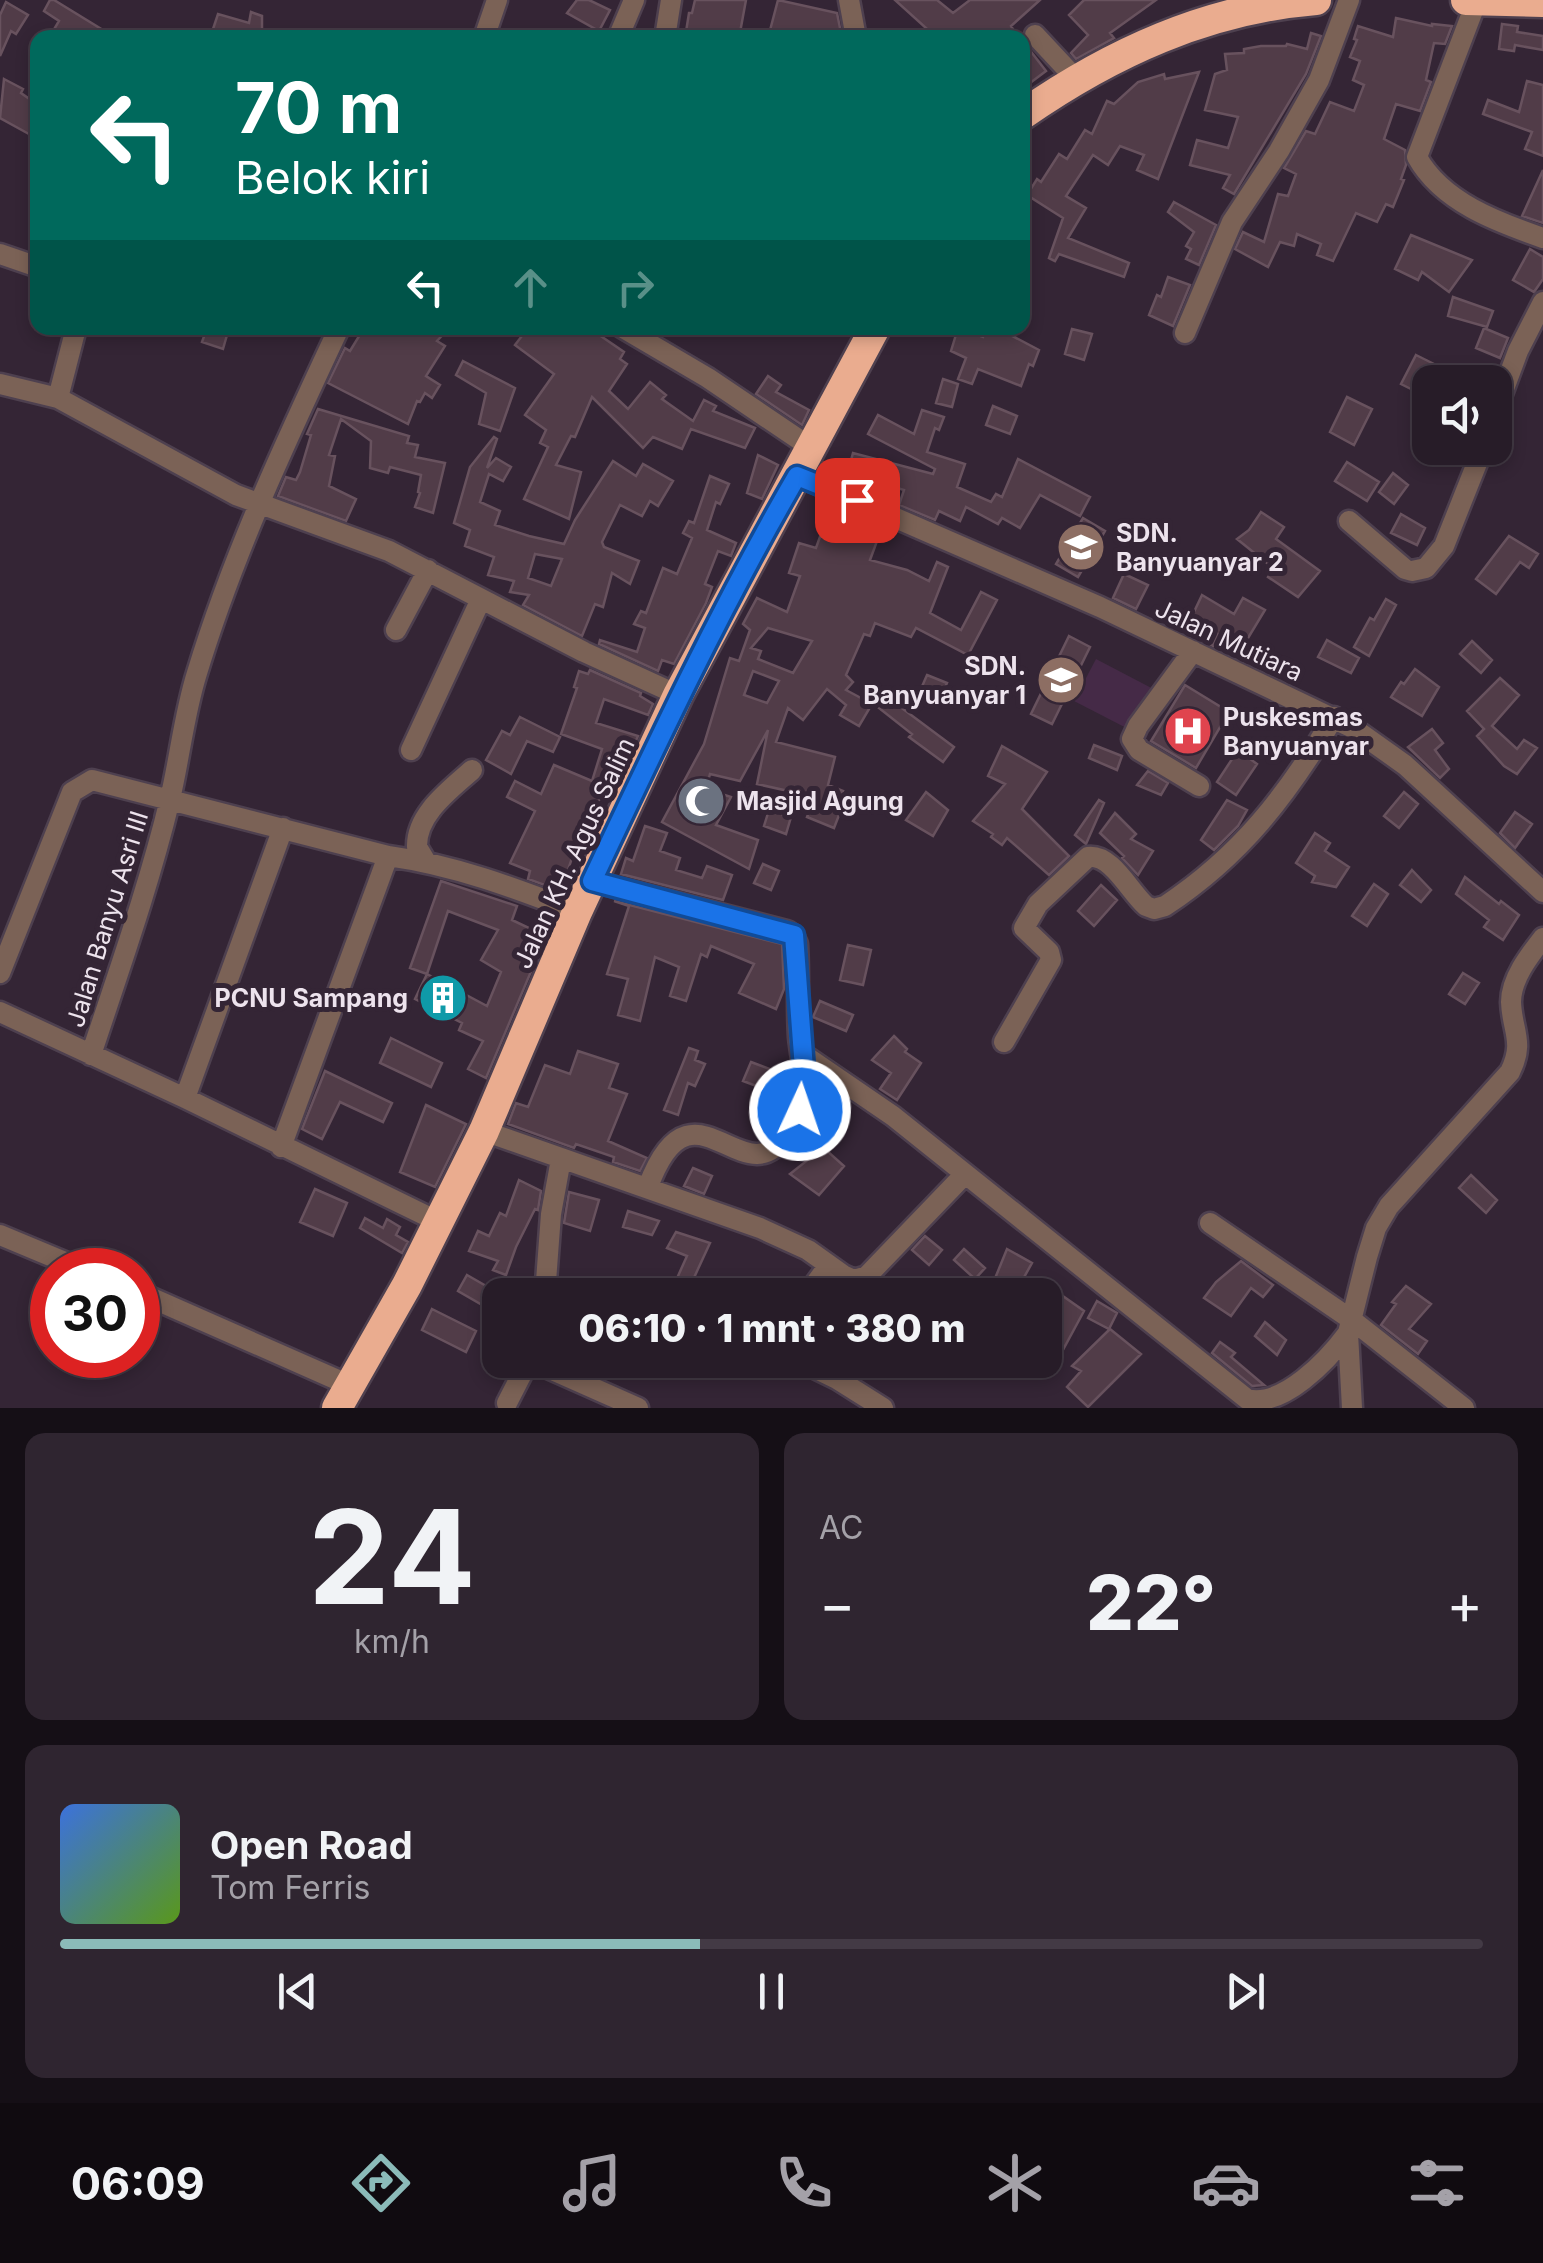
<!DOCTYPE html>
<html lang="id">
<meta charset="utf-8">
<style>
:root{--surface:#271c28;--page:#2f2530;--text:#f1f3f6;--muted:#a4a1a8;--line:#433a45;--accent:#8bbbb9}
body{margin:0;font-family:Inter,sans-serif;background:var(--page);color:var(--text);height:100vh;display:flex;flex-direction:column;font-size:38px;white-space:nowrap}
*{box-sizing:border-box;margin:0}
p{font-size:32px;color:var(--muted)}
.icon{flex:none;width:55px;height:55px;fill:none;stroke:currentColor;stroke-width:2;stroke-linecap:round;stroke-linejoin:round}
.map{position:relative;height:1408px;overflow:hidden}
.side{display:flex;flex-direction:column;gap:25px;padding:25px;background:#150f16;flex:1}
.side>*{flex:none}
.guide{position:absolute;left:30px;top:30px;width:1000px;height:305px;border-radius:20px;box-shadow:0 5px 15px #0003,0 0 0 2px var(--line);background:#00695c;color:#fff;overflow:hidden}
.buttons{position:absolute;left:1412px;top:365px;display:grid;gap:20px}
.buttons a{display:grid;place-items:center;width:100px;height:100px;border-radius:20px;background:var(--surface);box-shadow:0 5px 15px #0003,0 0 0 2px var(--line);font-size:50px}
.speed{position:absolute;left:30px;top:1248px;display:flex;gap:20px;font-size:50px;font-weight:700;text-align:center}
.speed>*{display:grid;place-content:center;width:130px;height:130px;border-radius:50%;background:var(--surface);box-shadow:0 5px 15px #0003,0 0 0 2px var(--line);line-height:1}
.speed .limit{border:15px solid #d22;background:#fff;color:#111}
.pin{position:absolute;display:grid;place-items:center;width:85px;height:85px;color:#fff;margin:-42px;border-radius:20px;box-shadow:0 5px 15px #0006}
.me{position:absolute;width:110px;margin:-55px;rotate:3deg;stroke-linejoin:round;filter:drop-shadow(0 0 8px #0008)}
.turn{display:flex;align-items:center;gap:35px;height:210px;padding:0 40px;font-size:45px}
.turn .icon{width:130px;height:130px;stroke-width:2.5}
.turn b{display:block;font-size:70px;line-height:85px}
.lanes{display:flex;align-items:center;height:95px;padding:0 40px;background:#0003;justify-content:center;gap:50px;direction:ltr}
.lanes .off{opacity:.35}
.big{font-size:75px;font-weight:800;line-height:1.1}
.side .widget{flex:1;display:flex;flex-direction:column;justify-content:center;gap:15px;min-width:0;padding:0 35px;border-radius:20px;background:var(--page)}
.side .dial{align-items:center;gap:0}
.dial b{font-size:130px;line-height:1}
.song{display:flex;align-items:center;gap:30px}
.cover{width:120px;height:120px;border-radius:15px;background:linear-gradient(135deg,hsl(220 70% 55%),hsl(90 70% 35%))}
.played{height:10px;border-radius:5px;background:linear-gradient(90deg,var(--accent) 45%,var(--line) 45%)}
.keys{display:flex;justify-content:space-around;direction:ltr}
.heat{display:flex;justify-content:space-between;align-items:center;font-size:55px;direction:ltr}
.side .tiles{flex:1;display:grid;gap:25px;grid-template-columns:1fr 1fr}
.widget:last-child{grid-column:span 2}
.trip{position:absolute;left:482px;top:1278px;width:580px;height:100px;border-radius:20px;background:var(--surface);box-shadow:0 5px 15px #0003,0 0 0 2px var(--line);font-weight:800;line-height:100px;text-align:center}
.tab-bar{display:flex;height:160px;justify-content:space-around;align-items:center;background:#100b10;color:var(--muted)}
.tab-bar .icon{width:70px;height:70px}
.tab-bar .current{color:var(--accent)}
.tab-bar b{font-size:45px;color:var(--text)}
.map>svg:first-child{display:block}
</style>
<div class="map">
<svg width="1543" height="1408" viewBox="0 0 1543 1408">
<rect width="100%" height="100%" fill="#342535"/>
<path fill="#452a47" d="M1096 659 1161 693 1140 735 1074 701Z"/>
<path fill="#513c48" stroke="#68525e" stroke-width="2.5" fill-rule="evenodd" d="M50 0H54L116 38H49L59 21 44 11Z
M577 0H589L610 10 599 31 567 13Z
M695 0H746L739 38H685L689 13H692Z
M778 0 837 13 842 38H768Z
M895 0H937L953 13 970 0H1040L1011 26 1018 38H937Z
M1084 0H1156L1110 33 1114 38 1076 59 1071 53 1088 35 1069 15Z
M6 2 28 15 16 34 11 31 0 56V15Z
M251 12 262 16V38H210L218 14 249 23Z
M1396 18 1432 26V24L1452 26 1445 44 1434 43 1426 80 1431 82 1420 111 1396 104 1384 139 1405 150 1406 165 1401 179 1404 180 1393 207 1386 204 1377 222 1356 213 1333 261 1317 255 1321 244 1297 234 1294 246 1280 242 1268 267 1235 249 1243 232 1264 242 1278 194 1288 196 1296 174 1284 168 1306 131 1315 134 1330 102 1354 111 1364 85 1353 80 1360 61 1350 57 1357 40 1354 39 1358 26 1393 37Z
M1502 24 1518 26 1517 32 1543 36V50L1515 45 1514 51 1499 49Z
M1311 33 1321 36 1306 74 1234 194 1223 188 1230 175 1190 165 1197 140 1228 148 1238 117 1205 110 1215 74 1227 70 1225 54 1244 53V49L1261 46H1286L1287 44 1307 49Z
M1022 40 1046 71 1022 89Z
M1199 72 1158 179 1137 170 1144 155 1120 146 1108 165 1093 155 1066 196 1086 208 1068 238 1129 263 1124 277 1059 254 1055 261 1049 258 1063 218 1027 195 1037 179 1041 182 1059 154 1067 159 1085 130 1092 134 1107 101 1114 104 1138 82 1164 74 1165 79Z
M4 79 23 89 21 93 38 105V139L0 118Z
M1527 81 1543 85V156L1525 149 1532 132 1483 114 1488 100 1519 112Z
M1543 170V223L1522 216Z
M1174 202 1216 225 1199 265 1186 259 1191 249 1186 246 1194 232 1168 212Z
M1411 235 1472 260 1449 292 1422 272 1418 280 1395 269Z
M1530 249 1543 257V279L1534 292 1513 280Z
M1168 277 1190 285 1173 326 1149 315 1157 295 1161 297Z
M1453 297 1493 311 1487 327 1448 316Z
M207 328H229L223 349 202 342Z
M364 328H449L437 341 445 346 426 376 440 385 432 398 425 393 420 402 417 401 408 424 328 383 345 348 350 351Z
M528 328H589L624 352 620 359 627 364 609 391 628 409 650 382 666 395 662 399 693 421 704 400 716 406 713 411 755 428 745 448 691 429 682 449 653 437 643 448 592 397 575 437 571 436 556 465 581 472 569 519 524 499 548 447 540 443 546 430 525 415 554 374 515 345Z
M958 328 983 337 987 328H997L1039 350 1033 366 1029 364 1021 386 978 369 972 384 958 379 966 358 951 351Z
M1484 328 1508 338 1500 358 1476 348Z
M1072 329 1092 334 1084 360 1065 354Z
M1416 355 1442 368 1435 382H1430L1427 397 1401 384Z
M463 361 515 388 500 431 479 424 486 393 456 375Z
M768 376 781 385 776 392 809 410 802 425 756 394Z
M943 379 958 384 952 407 936 403Z
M1347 397 1372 409 1354 445 1330 432Z
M993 406 1017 416 1010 434 986 425Z
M318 409 409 436 407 443 418 445 415 457 445 463 433 513 415 507 420 493 418 492 421 475 390 467 388 473 370 468 371 441 341 419 329 455 335 456 329 486 356 499 346 521 278 496 286 477 296 480 300 472 311 435 307 434Z
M922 410 944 417 939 430 935 428 927 452 965 464 957 487 991 502 996 494 1002 497 1018 459 1090 497 1080 516 1040 495 1020 528 1002 518 998 524 966 507 960 521 939 511 935 520 899 505 904 490 879 482 874 494 836 477 841 468 848 471 853 453 933 474 935 469 868 434 878 415 914 434Z
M494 437 497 439 487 468 496 458 511 467 503 481 489 474 480 502 500 511 495 525 529 536 564 544 575 520 613 461 636 476 643 464 673 481 658 506 650 501 642 516 620 505 602 542 604 547 639 561 630 584 612 573 603 607 595 604 582 636 523 605 529 595 510 592 514 581 488 575 494 557 465 546 470 530 454 523 470 467ZM535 554 562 559 551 586 528 578Z
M758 455 778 465 762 499 747 493Z
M1347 462 1379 482 1367 501 1335 481Z
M1393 473 1408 485 1394 504 1379 492Z
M710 476 729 484 720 504 716 502 707 530 736 543 731 556 718 551 705 584 712 587 706 603 674 664 662 660 658 671 599 644 600 640 637 652 645 628 634 624 641 611 646 613 663 568 677 574 692 538 683 533 689 521 694 523Z
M830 509 847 515 846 520 880 533 870 560 907 570 929 581 937 562 948 567 930 613 961 630 981 592 997 600 968 655 916 628 911 637 875 623 870 636 864 634 846 675 853 682 846 690 872 704 859 726 840 715 846 705 827 689 803 720 788 708 776 742 835 757 828 785 843 791 836 808 841 810 834 828 807 817 815 797 757 784 768 730 740 781 710 774 706 789 731 797 716 825 758 840 749 869 662 822 704 744 730 658 739 661 750 630 743 624 757 598 787 612 800 576 789 573 799 543 816 548ZM768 628 812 641 793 673 758 659 761 651 751 648ZM753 671 779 681 767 703 744 695Z
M1261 512 1284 527 1276 539 1320 571 1298 597 1268 577 1273 568 1237 539 1249 530Z
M1401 514 1425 528 1417 545 1391 533Z
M1083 518 1105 531 1078 577 1056 564Z
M1509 536 1538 554 1529 568 1520 562 1496 594 1476 579Z
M1124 574 1148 585 1136 609 1113 598Z
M1202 595 1234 614 1243 598 1265 610 1242 648 1218 634 1213 646 1185 631Z
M1386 599 1396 605 1369 656 1354 647 1370 618 1374 620Z
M1069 636 1090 647 1052 724 1031 714Z
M1327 640 1359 658 1351 673 1318 657Z
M1472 641 1492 660 1481 673 1460 654Z
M1415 669 1439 687 1422 716 1391 697 1401 682 1404 684Z
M590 670 641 693 640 696 653 704 648 715 604 699 596 723 638 736 613 791 607 789 591 812 588 810 561 891 528 879 530 871 510 863 535 811 507 797 515 781 541 794 554 765 592 781 602 749 561 734 577 688 574 687 579 671 588 674Z
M927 675 947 683 936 707 917 698Z
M1500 678 1519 695 1492 726 1517 749 1524 740 1537 748 1517 774 1504 766 1477 736 1484 729 1467 711Z
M1185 685 1229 712 1196 768 1151 741Z
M887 697 954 747 943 762 909 737 912 734 879 708Z
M520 717 560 737 553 752 527 741 511 774 486 760 502 731 510 735Z
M1432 729 1443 743 1435 750 1449 769 1440 778 1408 747Z
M1094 745 1122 756 1117 770 1089 758Z
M1002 746 1047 772 1022 809 1069 856 1049 875 1007 838 1002 845 991 837 993 834 973 821 1005 784 988 776Z
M1238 750 1257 764 1236 795 1217 782Z
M1148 771 1168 783 1161 795 1137 785Z
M926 792 948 810 933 836 906 820Z
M1404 792 1418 804 1399 828 1384 816Z
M1099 800 1104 803 1086 844 1075 835Z
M1227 800 1247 810 1238 826 1214 850 1201 840Z
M769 810 791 817 786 834 764 826Z
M1515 812 1532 824 1515 848 1500 833Z
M1115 813 1136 834 1131 839 1153 851 1138 875 1122 858 1124 856 1100 833Z
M645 826 667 833 660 851 680 858 676 870 702 878 707 866 732 875 723 900 621 874 626 858 633 861Z
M1315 833 1330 843 1325 851 1349 867 1336 887 1312 882 1315 876 1296 863Z
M763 864 779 871 771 890 754 883Z
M1412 870 1431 890 1421 902 1400 885Z
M1465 877 1499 904 1501 901 1519 915 1503 940 1484 927 1489 920 1456 894Z
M441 881 517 906 512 920 546 936 486 1078 468 1069 483 1041 459 1030 462 1023 415 999 427 974 410 968ZM448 911 498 930 481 960 501 972 487 1006 427 974Z
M1374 884 1388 894 1367 926 1352 916Z
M1101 885 1117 900 1094 926 1078 911Z
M614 901 782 944 784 989 776 1009 739 993 754 964 711 946 707 957 701 954 686 1001 670 996 679 967 655 957 640 1021 618 1015 628 979 607 974 629 906Z
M848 945 871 950 863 985 840 980Z
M1463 973 1479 983 1465 1004 1449 994Z
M820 1001 853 1015 846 1031 813 1017Z
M894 1036 907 1049 905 1052 921 1063 897 1100 880 1089 891 1073 872 1060Z
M391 1038 442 1063 431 1087 380 1063Z
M689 1048 698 1051 695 1060 705 1064 695 1086 688 1083 678 1115 664 1110Z
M578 1051 618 1064 609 1088 627 1094 608 1141 647 1158 640 1171 613 1162 614 1157 576 1144 574 1148 508 1124 516 1103 528 1107 545 1065 570 1074Z
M751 1062 788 1076 783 1096 743 1081Z
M325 1071 392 1103 383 1122 340 1102 322 1139 302 1129Z
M426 1105 466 1124 435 1187 400 1172Z
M816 1141 844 1166 819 1195 790 1174 809 1159 805 1155Z
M693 1168 712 1176 704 1194 684 1186Z
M1471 1175 1497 1200 1486 1213 1459 1188Z
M519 1180 541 1191 538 1210 535 1209 516 1247 506 1275 493 1270 498 1261 469 1251 478 1231 489 1236 500 1213 506 1216Z
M315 1189 347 1203 333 1236 300 1222Z
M569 1192 599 1200 590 1231 564 1223Z
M628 1211 659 1221 652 1235 623 1227Z
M365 1218 383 1228 387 1219 400 1227 396 1235 408 1242 402 1253 360 1228Z
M676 1232 710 1243 692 1282 678 1276 687 1256 667 1248Z
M925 1236 942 1250 929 1265 912 1250Z
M964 1249 985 1268 975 1279 954 1260Z
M1007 1249 1032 1263 1018 1288 996 1276Z
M1241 1261 1273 1285 1263 1297 1251 1288 1231 1316 1204 1298 1216 1282Z
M467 1275 493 1290 484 1306 458 1291Z
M1406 1286 1431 1304 1409 1329 1427 1341 1418 1354 1381 1325 1396 1304 1392 1302Z
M1060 1294 1084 1311 1058 1359 1045 1353V1327Z
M1097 1301 1117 1313 1109 1329 1088 1318Z
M432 1309 476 1331 466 1352 422 1330Z
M1265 1322 1286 1340 1277 1355 1255 1336Z
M1110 1329 1141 1354 1088 1407 1067 1387 1081 1371 1072 1366Z
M1220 1342 1235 1353 1231 1357 1264 1385 1252 1386 1212 1353Z"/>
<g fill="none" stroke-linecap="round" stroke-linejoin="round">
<g stroke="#4e404f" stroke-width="25">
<path id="minor" d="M849 0 856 38
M1477 0 1417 157C1442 202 1497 222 1543 238
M1035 35 1076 79
M484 38 497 0
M618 38 634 0
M665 38 671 0
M0 254 38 267
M623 328 708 378 813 449
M1185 333 1232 222 1279 151 1319 80 1349 0
M0 384 58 398 236 495 389 551 584 652 678 695
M58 398 76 328
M1495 413 1518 351 1543 302
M797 475 1100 607 1353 728 1405 765 1543 892
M1349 521 1405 569 1412 571 1426 568 1444 546 1483 448
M396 630 428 570
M1193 651 1138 726 1132 739 1139 750 1199 786
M411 750 481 599
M426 862 417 847C416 814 450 790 472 770
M592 881 787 931 793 935 797 944C799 975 797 1006 799 1037 801 1058 807 1079 803 1099 801 1111 793 1124 786 1134 744 1201 692 1067 648 1187
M0 973 72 792 92 780 388 856C454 865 515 888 577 912
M0 1012 185 1098 439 1222
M1004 1042 1051 960 1049 952 1024 928 1038 904 1088 857C1112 854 1129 891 1146 906L1154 909 1165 906C1242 855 1287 795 1334 717
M801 1053 893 1116 1247 1399C1283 1408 1328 1360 1348 1333
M91 1055C119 970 149 886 170 799 180 757 184 714 197 673 233 554 287 439 339 328
M185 1098 283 828
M484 1131 760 1228 808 1250 843 1275 854 1280 867 1276 965 1174
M281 1147 388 856
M1210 1223 1352 1320 1464 1408
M0 1235 84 1270
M138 1292 349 1385
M545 1295 551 1214 561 1159
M807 1295 829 1265
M530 1360 638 1408
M798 1360 837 1379 883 1408
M507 1403 529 1360
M1352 1408 1348 1333 1367 1257 1376 1228 1389 1206 1510 1072C1525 1042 1512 1031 1511 1002 1511 979 1529 956 1543 938"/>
</g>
<g stroke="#4e404f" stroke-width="35">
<path id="highway" d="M1466 0 1543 2
M1022 115C1111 53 1207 9 1316 0
M337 1408 407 1285 484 1131 577 912 678 695 875 328"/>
</g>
<use href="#minor" stroke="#7b6256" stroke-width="20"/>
<use href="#highway" stroke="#eaac8f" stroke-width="30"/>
</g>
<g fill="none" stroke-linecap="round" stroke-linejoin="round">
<g stroke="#114b97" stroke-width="25">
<path id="route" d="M800 1110 804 1097V1069L794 935 592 881C657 743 721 607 797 476L857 500"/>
</g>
<use href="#route" stroke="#1a73e8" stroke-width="18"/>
</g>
<defs>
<g id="school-disc" transform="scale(2.5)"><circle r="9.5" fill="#8d6e63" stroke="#342535"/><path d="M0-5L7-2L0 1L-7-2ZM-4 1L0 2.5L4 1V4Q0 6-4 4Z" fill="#fff"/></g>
<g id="hospital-disc" transform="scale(2.5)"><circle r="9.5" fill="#e0444e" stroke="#342535"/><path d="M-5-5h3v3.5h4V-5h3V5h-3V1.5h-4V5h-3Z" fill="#fff"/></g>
<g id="mosque-disc" transform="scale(2.5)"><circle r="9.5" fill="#6b7280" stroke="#342535"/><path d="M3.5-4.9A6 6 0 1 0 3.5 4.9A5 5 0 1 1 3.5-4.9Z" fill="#fff"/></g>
<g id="building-disc" transform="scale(2.5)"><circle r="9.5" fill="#0f9aa8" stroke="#342535"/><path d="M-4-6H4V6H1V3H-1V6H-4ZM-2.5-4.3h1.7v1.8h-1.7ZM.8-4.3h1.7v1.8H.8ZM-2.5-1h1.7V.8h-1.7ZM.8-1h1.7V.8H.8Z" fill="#fff"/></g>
</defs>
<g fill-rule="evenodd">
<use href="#school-disc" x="1081" y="547"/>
<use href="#school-disc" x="1061" y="680"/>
<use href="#hospital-disc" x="1188" y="731"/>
<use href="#mosque-disc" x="701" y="801"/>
<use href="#building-disc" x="443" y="998"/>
</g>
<g text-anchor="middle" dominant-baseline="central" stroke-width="10" stroke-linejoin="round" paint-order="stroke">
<g font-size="25" font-weight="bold" fill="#ede3ed" stroke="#342535" text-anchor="start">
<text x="1116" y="533">SDN.<tspan x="1116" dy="29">Banyuanyar 2</tspan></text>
<text x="1026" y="666" text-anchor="end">SDN.<tspan x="1026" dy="29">Banyuanyar 1</tspan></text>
<text x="1223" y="717">Puskesmas<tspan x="1223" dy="29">Banyuanyar</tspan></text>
<text x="736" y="801">Masjid Agung</text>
<text x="408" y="998" text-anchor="end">PCNU Sampang</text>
</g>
<g font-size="25" fill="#ede3ed" stroke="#342535">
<text transform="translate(1229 640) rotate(25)">Jalan Mutiara</text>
<text transform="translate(574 853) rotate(-65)">Jalan KH. Agus Salim</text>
<text transform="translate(107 919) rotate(-73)">Jalan Banyu Asri III</text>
</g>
</g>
</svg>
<div class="buttons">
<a><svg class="icon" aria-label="sound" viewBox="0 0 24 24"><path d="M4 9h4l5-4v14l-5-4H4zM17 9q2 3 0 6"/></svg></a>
</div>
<div class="speed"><div class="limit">30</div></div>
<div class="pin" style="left:857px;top:500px;background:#d93025"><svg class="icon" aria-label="arrive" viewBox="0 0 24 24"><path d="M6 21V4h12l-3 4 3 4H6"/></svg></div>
<svg class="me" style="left:800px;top:1110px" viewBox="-20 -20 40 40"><circle r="17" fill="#1a73e8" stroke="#fff" stroke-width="3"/><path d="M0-11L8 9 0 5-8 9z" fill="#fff"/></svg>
<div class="trip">06:10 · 1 mnt · 380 m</div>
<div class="guide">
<div class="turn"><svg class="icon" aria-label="left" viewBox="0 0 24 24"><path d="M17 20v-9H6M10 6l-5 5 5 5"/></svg><div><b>70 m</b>Belok kiri</div></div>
<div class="lanes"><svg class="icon" aria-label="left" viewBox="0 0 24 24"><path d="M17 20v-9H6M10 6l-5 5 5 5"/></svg><svg class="icon off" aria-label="ahead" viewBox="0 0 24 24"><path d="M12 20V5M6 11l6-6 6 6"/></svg><svg class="icon off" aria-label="right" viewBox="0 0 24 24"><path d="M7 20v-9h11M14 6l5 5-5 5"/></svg></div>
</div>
</div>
<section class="side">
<div class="tiles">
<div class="widget dial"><b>24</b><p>km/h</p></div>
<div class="widget"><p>AC</p>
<div class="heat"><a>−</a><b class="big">22°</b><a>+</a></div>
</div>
<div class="widget">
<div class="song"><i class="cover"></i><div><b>Open Road</b><p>Tom Ferris</p></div></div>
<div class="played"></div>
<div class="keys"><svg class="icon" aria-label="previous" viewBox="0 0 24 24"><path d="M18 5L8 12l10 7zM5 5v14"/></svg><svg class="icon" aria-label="pause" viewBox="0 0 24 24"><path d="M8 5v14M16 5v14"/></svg><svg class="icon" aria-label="next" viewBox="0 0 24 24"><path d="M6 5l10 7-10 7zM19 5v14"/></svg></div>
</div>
</div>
</section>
<nav class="tab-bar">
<b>06:09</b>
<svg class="icon current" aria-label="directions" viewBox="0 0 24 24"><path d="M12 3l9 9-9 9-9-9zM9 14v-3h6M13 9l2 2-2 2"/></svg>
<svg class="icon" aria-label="music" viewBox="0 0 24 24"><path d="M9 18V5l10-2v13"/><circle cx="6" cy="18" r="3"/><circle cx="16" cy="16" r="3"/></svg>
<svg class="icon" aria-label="phone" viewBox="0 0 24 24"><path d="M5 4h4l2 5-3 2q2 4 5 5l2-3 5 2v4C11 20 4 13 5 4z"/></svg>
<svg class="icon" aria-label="climate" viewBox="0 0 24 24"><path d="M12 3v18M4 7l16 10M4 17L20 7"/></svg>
<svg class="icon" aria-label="car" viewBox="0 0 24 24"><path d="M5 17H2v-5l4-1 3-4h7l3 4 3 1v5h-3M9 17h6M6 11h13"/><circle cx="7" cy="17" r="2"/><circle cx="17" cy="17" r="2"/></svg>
<svg class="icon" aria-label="filters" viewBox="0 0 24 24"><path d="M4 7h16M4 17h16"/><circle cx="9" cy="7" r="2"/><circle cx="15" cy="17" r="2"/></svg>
</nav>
